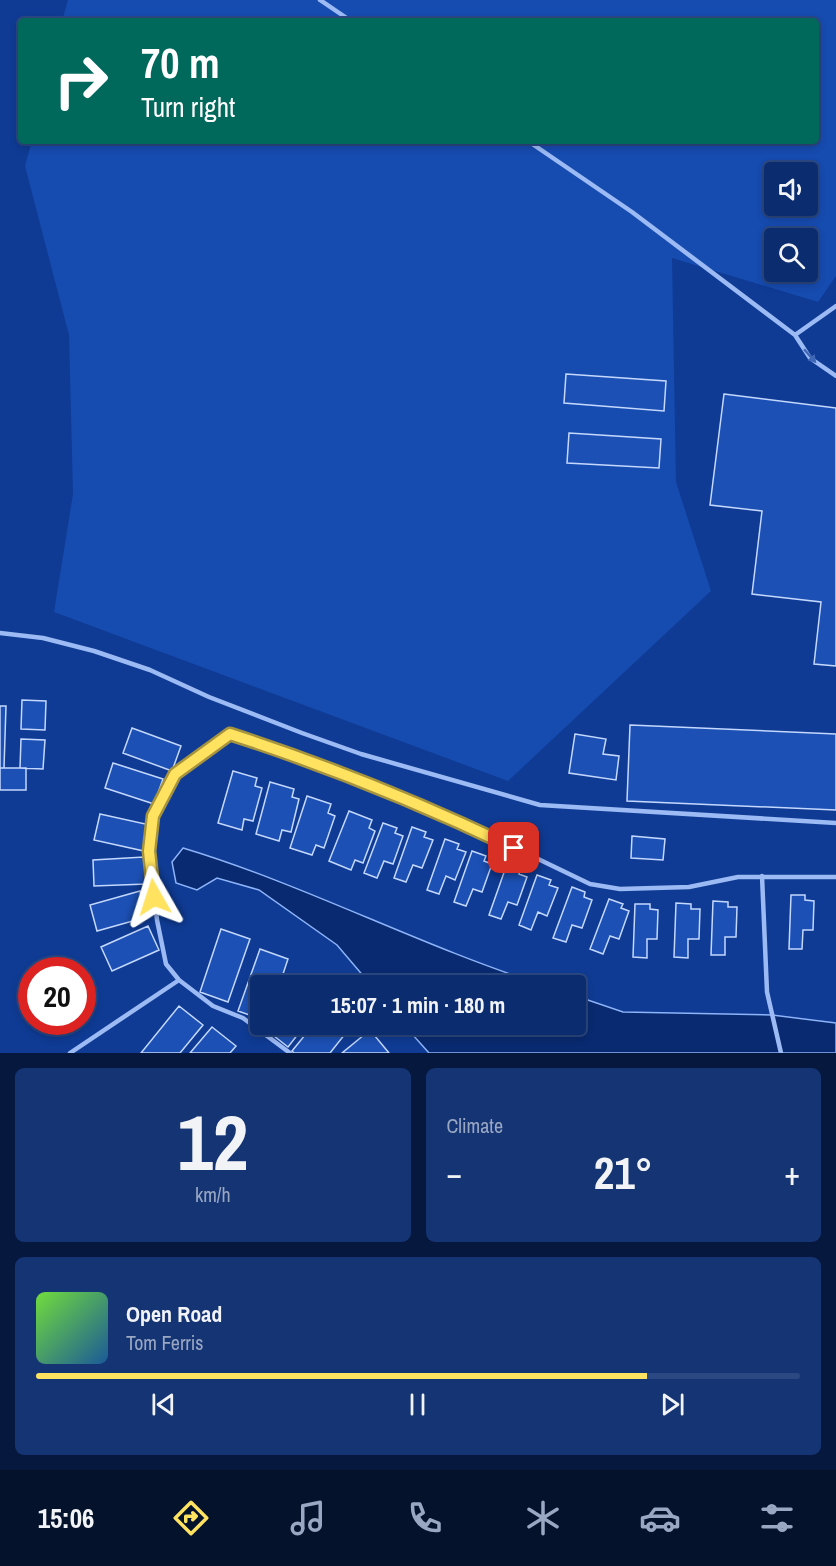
<!DOCTYPE html>
<meta charset="utf-8">
<style>
:root{--surface:#0b2c6f;--page:#143474;--text:#f1f3f6;--muted:#9aa7c3;--line:#2b4882;--accent:#ffe25f}
body{margin:0;font-family:"Archivo Narrow",sans-serif;background:var(--page);color:var(--text);height:100vh;display:flex;flex-direction:column;font-size:22px;white-space:nowrap}
*{box-sizing:border-box;margin:0}
p{font-size:20px;color:var(--muted)}
.icon{flex:none;width:33px;height:33px;fill:none;stroke:currentColor;stroke-width:2;stroke-linecap:round;stroke-linejoin:round}
.map{position:relative;height:1053px;overflow:hidden}
.drawer{display:flex;flex-direction:column;gap:15px;padding:15px;background:#06183d;flex:1}
.drawer>*{flex:none}
.guide{position:absolute;left:18px;top:18px;width:801px;height:126px;border-radius:6px;box-shadow:0 3px 9px #0003,0 0 0 2px var(--line);background:#00695c;color:#fff;overflow:hidden}
.buttons{position:absolute;left:764px;top:162px;display:grid;gap:12px}
.buttons a{display:grid;place-items:center;width:54px;height:54px;border-radius:6px;background:var(--surface);box-shadow:0 3px 9px #0003,0 0 0 2px var(--line);font-size:30px}
.speed{position:absolute;left:18px;top:957px;display:flex;gap:12px;font-size:30px;font-weight:700;text-align:center}
.speed>*{display:grid;place-content:center;width:78px;height:78px;border-radius:50%;background:var(--surface);box-shadow:0 3px 9px #0003,0 0 0 2px var(--line);line-height:1}
.speed .limit{border:9px solid #d22;background:#fff;color:#111}
.pin{position:absolute;display:grid;place-items:center;width:51px;height:51px;color:#fff;margin:-26px;border-radius:12px;box-shadow:0 3px 9px #0006}
.me{position:absolute;width:66px;margin:-33px;rotate:354deg;stroke-linejoin:round;filter:drop-shadow(0 0 4px #0008)}
.turn{display:flex;align-items:center;gap:21px;height:126px;padding:0 24px;font-size:27px}
.turn .icon{width:78px;height:78px;stroke-width:2.5}
.turn b{display:block;font-size:42px;line-height:51px}
.big{font-size:45px;font-weight:700;line-height:1.1}
.drawer .card{flex:1;display:flex;flex-direction:column;justify-content:center;gap:9px;min-width:0;padding:0 21px;border-radius:9px;background:var(--page)}
.drawer .dial{align-items:center;gap:0}
.dial b{font-size:78px;line-height:1}
.song{display:flex;align-items:center;gap:18px}
.cover{width:72px;height:72px;border-radius:9px;background:linear-gradient(135deg,hsl(100 70% 55%),hsl(210 70% 35%))}
.played{height:6px;border-radius:3px;background:linear-gradient(90deg,var(--accent) 80%,var(--line) 80%)}
.keys{display:flex;justify-content:space-around;direction:ltr}
.heat{display:flex;justify-content:space-between;align-items:center;font-size:33px;direction:ltr}
.drawer .tiles{flex:1;display:grid;gap:15px;grid-template-columns:1fr 1fr}
.card:last-child{grid-column:span 2}
.trip{position:absolute;left:250px;top:975px;width:336px;height:60px;border-radius:6px;background:var(--surface);box-shadow:0 3px 9px #0003,0 0 0 2px var(--line);font-weight:700;line-height:60px;text-align:center}
.tab-bar{display:flex;height:96px;justify-content:space-around;align-items:center;background:#04122c;color:var(--muted)}
.tab-bar .icon{width:42px;height:42px}
.tab-bar .on{color:var(--accent)}
.tab-bar b{font-size:27px;color:var(--text)}
.map>svg:first-child{display:block}
</style>
<div class="map">
<svg width="836" height="1053" viewBox="0 0 836 1053">
<rect width="100%" height="100%" fill="#0f3b94"/>
<path fill="#164baf" fill-rule="evenodd" d="M68 0H836V276L818 302 672 258 676 482 711 591 508 781 54 612 73 494 69 335 25 166 32 141H816V21H62ZM774 172H807V206H774ZM774 238H807V272H774Z"/>
<path fill="#092a70" stroke="#8db3f8" stroke-width="1.5" d="M183 848C306 885 420 946 543 985H371L337 945 259 890 217 878 197 890 176 883 172 862Z
M576 996 623 1012 772 1015 836 1023V1053H429L404 1025 576 1024Z"/>
<path fill="#1c50b4" stroke="#c4d8fe" stroke-width="1.5" d="M566 374 666 381 664 411 564 403Z
M724 394 836 408V666L814 664 821 602 752 594 762 511 710 505Z
M569 433 661 439 659 468 567 463Z
M22 700 46 701 45 730 21 729Z
M0 706H6L4 768H0Z
M630 725 836 734V810L627 801Z
M132 728 181 746 172 771 123 753Z
M575 734 606 739 603 754 619 756 616 780 569 773Z
M21 739 45 740 43 769 20 768Z
M113 763 163 779 154 804 105 788Z
M0 768H26V790H0Z
M233 771 257 778 255 786 262 788 253 821 244 819 242 830 218 823Z
M270 782 294 789 292 797 299 799 291 832 282 830 279 841 256 834Z
M307 796 331 804 328 813 335 816 324 848 316 845 312 855 290 848Z
M349 811 372 820 369 828 375 831 363 863 355 860 351 870 329 861Z
M100 814 150 825 144 851 94 840Z
M383 823 397 828 395 833 403 836 393 864 384 861 377 878 364 873Z
M412 827 426 832 424 837 433 840 422 868 413 865 406 882 394 878Z
M632 836 665 839 663 860 631 858Z
M445 839 459 844 457 849 466 852 455 880 446 876 439 894 427 890Z
M472 851 486 856 484 861 492 864 482 892 473 889 466 906 454 902Z
M144 857 146 884 94 886 93 860Z
M507 864 521 869 519 874 527 877 517 905 508 902 501 919 489 915Z
M537 875 551 880 549 885 558 888 547 916 538 912 531 930 519 925Z
M572 887 585 892 584 897 592 900 582 928 572 925 566 942 553 938Z
M140 891 147 917 97 931 90 905Z
M791 895H805V900L814 901 813 930H803L802 949H789Z
M609 899 623 904 621 908 629 911 619 939 610 936 603 954 590 949Z
M713 901 728 902V907H737L736 937H725V955H711Z
M676 903 691 904V909H700L699 939H688V958L674 957Z
M635 904H650V909L658 910 657 939H647V958L633 957Z
M148 926 159 950 112 971 101 947Z
M221 929 250 939 228 1002 200 992Z
M260 949 288 959 279 986H261V1019L238 1011Z
M179 1006 203 1025 180 1053H141Z
M267 1024H306L288 1047 264 1028Z
M314 1024H353L330 1053H294L292 1051Z
M212 1027 236 1046 230 1053H190Z
M370 1030 389 1053H342Z"/>
<g fill="none" stroke-linecap="round" stroke-linejoin="round">
<path stroke="#9cbaf4" stroke-width="4.5" d="M320 0 351 21
M528 141 632 212 795 335
M836 306 795 335 810 358 836 376
M0 633 43 638 94 651 150 670 209 697 302 733 361 754 540 805 836 823
M762 876 767 992 781 1053
M179 980 213 1006 243 1018 290 1053
M70 1053 179 980 166 964 157 920 149 851 153 816 175 774 230 734 285 752 476 829 590 884 620 889 689 887 738 877H836"/>
</g>
<defs><path id="oneway-solid" d="M-6-.8H1V-3.2L6.5 0L1 3.2V.8H-6Z" transform="scale(1.5)"/></defs>
<use fill="#4067b6" href="#oneway-solid" transform="translate(810 356) rotate(49)"/>
<g fill="none" stroke-linecap="round" stroke-linejoin="round">
<g stroke="#a6933e" stroke-width="15">
<path id="route" d="M154 897 149 851 153 816 175 774 230 734C326 765 422 804 514 848"/>
</g>
<use href="#route" stroke="#ffe25f" stroke-width="10"/>
</g>
</svg>
<div class="buttons">
<a><svg class="icon" aria-label="sound" viewBox="0 0 24 24"><path d="M4 9h4l5-4v14l-5-4H4zM17 9q2 3 0 6"/></svg></a>
<a><svg class="icon" aria-label="search" viewBox="0 0 24 24"><circle cx="10" cy="10" r="6"/><path d="M15 15l6 6"/></svg></a>
</div>
<div class="speed"><div class="limit">20</div></div>
<div class="pin" style="left:514px;top:848px;background:#d93025"><svg class="icon" aria-label="arrive" viewBox="0 0 24 24"><path d="M6 21V4h12l-3 4 3 4H6"/></svg></div>
<svg class="me" style="left:154px;top:897px" viewBox="-20 -20 40 40"><path d="M0-17L14 15 0 8-14 15z" fill="#ffe25f" stroke="#fff" stroke-width="4"/></svg>
<div class="trip">15:07 · 1 min · 180 m</div>
<div class="guide">
<div class="turn"><svg class="icon" aria-label="right" viewBox="0 0 24 24"><path d="M7 20v-9h11M14 6l5 5-5 5"/></svg><div><b>70 m</b>Turn right</div></div>
</div>
</div>
<section class="drawer">
<div class="tiles">
<div class="card dial"><b>12</b><p>km/h</p></div>
<div class="card"><p>Climate</p>
<div class="heat"><a>−</a><b class="big">21°</b><a>+</a></div>
</div>
<div class="card">
<div class="song"><i class="cover"></i><div><b>Open Road</b><p>Tom Ferris</p></div></div>
<div class="played"></div>
<div class="keys"><svg class="icon" aria-label="previous" viewBox="0 0 24 24"><path d="M18 5L8 12l10 7zM5 5v14"/></svg><svg class="icon" aria-label="pause" viewBox="0 0 24 24"><path d="M8 5v14M16 5v14"/></svg><svg class="icon" aria-label="next" viewBox="0 0 24 24"><path d="M6 5l10 7-10 7zM19 5v14"/></svg></div>
</div>
</div>
</section>
<nav class="tab-bar">
<b>15:06</b>
<svg class="icon on" aria-label="directions" viewBox="0 0 24 24"><path d="M12 3l9 9-9 9-9-9zM9 14v-3h6M13 9l2 2-2 2"/></svg>
<svg class="icon" aria-label="music" viewBox="0 0 24 24"><path d="M9 18V5l10-2v13"/><circle cx="6" cy="18" r="3"/><circle cx="16" cy="16" r="3"/></svg>
<svg class="icon" aria-label="phone" viewBox="0 0 24 24"><path d="M5 4h4l2 5-3 2q2 4 5 5l2-3 5 2v4C11 20 4 13 5 4z"/></svg>
<svg class="icon" aria-label="climate" viewBox="0 0 24 24"><path d="M12 3v18M4 7l16 10M4 17L20 7"/></svg>
<svg class="icon" aria-label="car" viewBox="0 0 24 24"><path d="M5 17H2v-5l4-1 3-4h7l3 4 3 1v5h-3M9 17h6M6 11h13"/><circle cx="7" cy="17" r="2"/><circle cx="17" cy="17" r="2"/></svg>
<svg class="icon" aria-label="filters" viewBox="0 0 24 24"><path d="M4 7h16M4 17h16"/><circle cx="9" cy="7" r="2"/><circle cx="15" cy="17" r="2"/></svg>
</nav>
